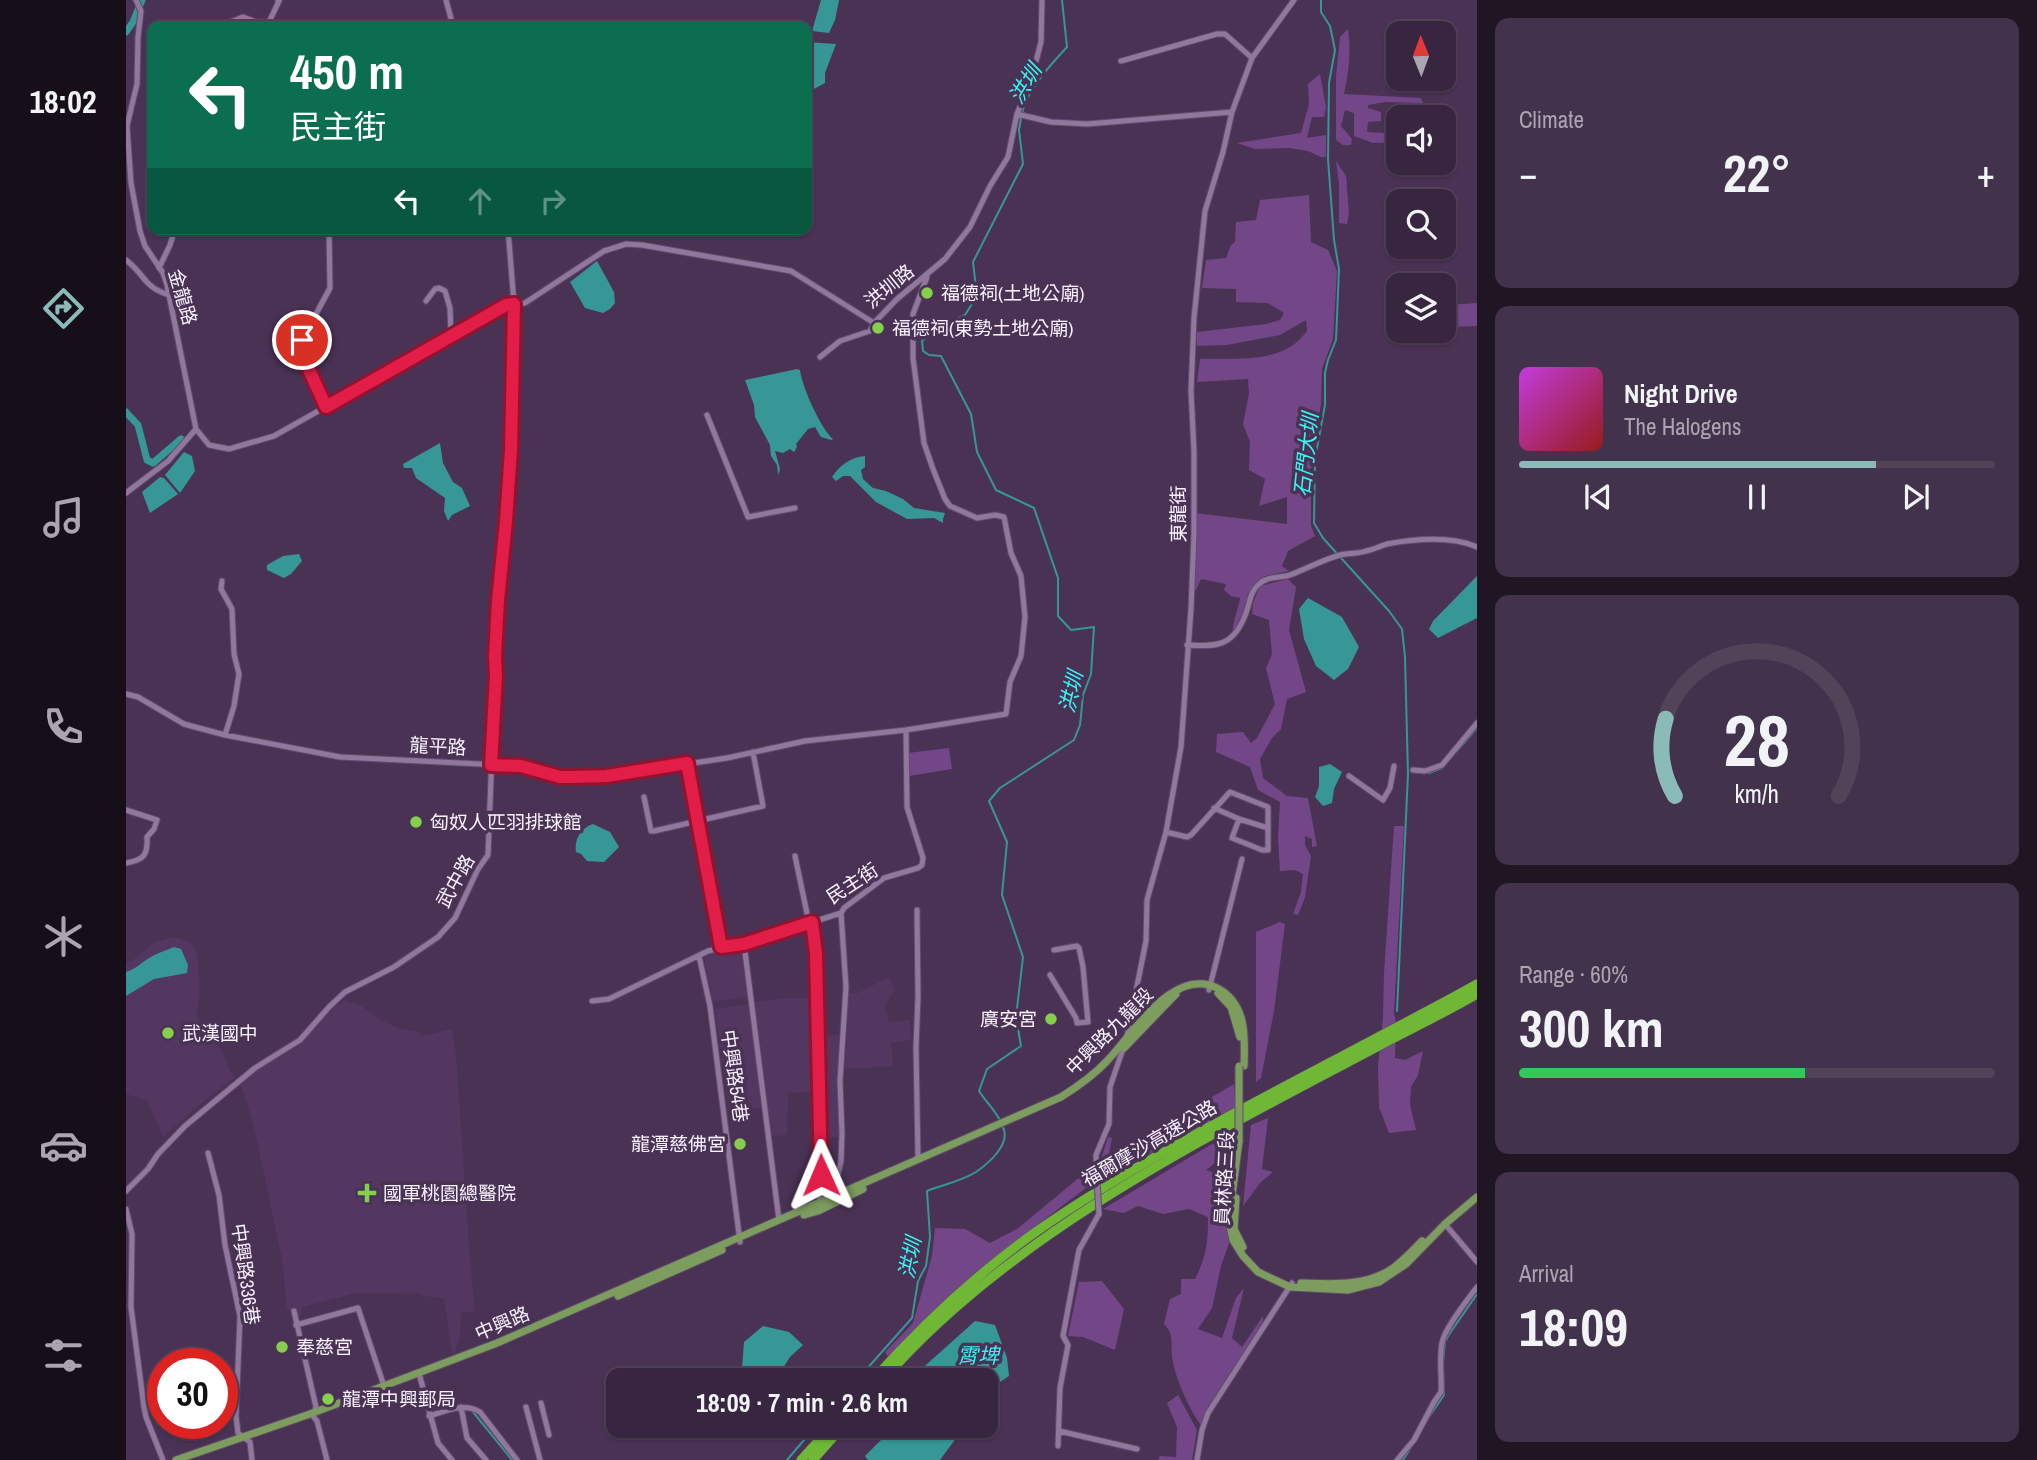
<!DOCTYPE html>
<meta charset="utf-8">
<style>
:root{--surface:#382640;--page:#43324b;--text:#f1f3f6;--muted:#aba5b1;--line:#524359;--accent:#8bbbb9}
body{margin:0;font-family:"Archivo Narrow","Noto Sans TC",sans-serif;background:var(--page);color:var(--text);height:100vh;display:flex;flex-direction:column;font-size:26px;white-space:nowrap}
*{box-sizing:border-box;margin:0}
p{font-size:23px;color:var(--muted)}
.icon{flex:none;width:38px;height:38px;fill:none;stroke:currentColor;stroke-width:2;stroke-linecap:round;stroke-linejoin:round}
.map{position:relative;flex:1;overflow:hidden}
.sheet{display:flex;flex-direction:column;gap:18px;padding:18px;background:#1f1523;width:560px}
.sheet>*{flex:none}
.banner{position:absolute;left:21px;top:21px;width:665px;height:214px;border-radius:14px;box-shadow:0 2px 5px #0004,0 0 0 2px var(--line);background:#0b6e4f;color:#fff;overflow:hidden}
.needle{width:46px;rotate:359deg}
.controls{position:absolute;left:1260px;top:21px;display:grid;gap:14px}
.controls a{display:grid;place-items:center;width:70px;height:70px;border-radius:14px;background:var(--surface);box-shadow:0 2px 5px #0004,0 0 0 2px var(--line);font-size:35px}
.speed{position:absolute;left:21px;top:1348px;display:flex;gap:14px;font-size:35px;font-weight:700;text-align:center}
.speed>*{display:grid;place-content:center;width:91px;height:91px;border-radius:50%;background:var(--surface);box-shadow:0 2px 5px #0004,0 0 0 2px var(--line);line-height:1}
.speed .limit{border:10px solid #d22;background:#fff;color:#111}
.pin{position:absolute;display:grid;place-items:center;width:60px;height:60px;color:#fff;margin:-30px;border:4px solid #fff;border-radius:50%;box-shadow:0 2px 7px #0007}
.me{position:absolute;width:77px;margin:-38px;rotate:359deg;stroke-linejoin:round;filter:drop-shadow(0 0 5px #0008)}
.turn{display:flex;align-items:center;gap:24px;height:147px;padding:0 28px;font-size:32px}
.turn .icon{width:91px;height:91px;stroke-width:2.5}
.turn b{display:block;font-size:49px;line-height:60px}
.lanes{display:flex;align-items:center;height:66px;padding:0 28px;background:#0003;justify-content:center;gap:35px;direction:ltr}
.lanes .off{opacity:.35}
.big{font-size:52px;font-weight:800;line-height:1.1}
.sheet .tile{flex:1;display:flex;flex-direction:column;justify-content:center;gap:10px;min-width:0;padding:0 24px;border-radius:14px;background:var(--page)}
.sheet .dial{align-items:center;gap:0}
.dial svg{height:182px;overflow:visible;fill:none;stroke:var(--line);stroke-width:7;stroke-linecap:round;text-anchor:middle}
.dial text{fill:var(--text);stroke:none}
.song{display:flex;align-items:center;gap:21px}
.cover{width:84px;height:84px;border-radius:10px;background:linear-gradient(135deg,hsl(290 70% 55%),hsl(0 70% 35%))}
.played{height:7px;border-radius:4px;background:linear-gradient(90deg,var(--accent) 75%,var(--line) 75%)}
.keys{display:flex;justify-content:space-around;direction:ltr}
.heat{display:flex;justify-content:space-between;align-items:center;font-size:38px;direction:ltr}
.charge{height:10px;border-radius:5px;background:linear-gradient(90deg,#34c759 60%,var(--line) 0)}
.trip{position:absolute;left:480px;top:1368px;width:392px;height:70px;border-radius:14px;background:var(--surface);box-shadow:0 2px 5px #0004,0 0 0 2px var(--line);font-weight:800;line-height:70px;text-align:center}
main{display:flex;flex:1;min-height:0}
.menu{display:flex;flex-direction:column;width:126px;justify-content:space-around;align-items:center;background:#160f1a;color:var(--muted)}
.menu .icon{width:49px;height:49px}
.menu .current{color:var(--accent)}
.menu b{font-size:32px;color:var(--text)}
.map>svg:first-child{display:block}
</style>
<main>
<nav class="menu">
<b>18:02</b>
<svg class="icon current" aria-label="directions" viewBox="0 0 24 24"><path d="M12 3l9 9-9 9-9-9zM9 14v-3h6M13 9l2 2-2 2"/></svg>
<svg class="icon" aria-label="music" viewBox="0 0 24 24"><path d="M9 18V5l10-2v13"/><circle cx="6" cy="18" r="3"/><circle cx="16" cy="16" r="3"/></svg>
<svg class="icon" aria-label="phone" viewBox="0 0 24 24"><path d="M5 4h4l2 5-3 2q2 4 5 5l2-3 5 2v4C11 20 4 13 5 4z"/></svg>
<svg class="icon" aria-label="climate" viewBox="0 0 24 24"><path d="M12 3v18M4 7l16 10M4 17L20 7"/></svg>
<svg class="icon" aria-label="car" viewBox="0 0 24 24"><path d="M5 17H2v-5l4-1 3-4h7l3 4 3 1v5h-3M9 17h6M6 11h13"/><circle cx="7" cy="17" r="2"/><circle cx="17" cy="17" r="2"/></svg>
<svg class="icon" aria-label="filters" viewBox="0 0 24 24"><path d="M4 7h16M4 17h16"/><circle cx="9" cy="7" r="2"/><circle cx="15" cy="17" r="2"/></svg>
</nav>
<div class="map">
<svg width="1351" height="1460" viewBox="0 0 1351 1460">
<rect width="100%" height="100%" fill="#4a3255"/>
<path fill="#533761" d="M49 937 63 942 69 947 72 959 73 979V1000L70 1016 96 1050 103 1069 109 1077 72 1106 37 1137 21 1100 0 1094V962L6 961 29 942Z
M615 948 623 997 587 1001 578 957 592 952Z
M763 977 769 990 758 1006 763 1022 784 1020 785 1040 765 1043 767 1066 719 1069 723 993H732Z
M660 998H689L692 1092 662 1093 661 1135 646 1136 629 1002Z
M218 1000 235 1006 258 1022 275 1029 294 1032 295 1036 326 1029 330 1056 344 1260 349 1311 335 1313 334 1336 327 1358 318 1298 296 1296 295 1294 229 1293 177 1307 172 1321 171 1312 164 1311 161 1308 156 1259 128 1126 115 1085 130 1071 168 1049 178 1040 206 1009Z
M623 1004 637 1104 635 1108 603 1111 589 1009Z
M714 1035 712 1093 714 1137H697V1094L709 1093 697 1092 696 1036Z"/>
<path fill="#734787" d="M1222 29C1225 52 1223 71 1218 94L1295 98 1303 117H1299L1292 103 1260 102 1242 105V108L1255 112V121L1242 122 1241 132 1260 133 1266 122H1272V142L1247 143 1228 136V113L1219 110 1215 126 1226 139 1225 145H1217L1210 140V76L1214 37Z
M1194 74 1200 107 1198 117H1186L1181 138 1200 135V157H1195L1182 151 1163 148 1129 149 1111 143 1175 133 1183 104 1182 84Z
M1210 161 1220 176 1223 213 1221 224 1213 223V183Z
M1183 195 1185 242 1202 250 1211 271 1207 339 1196 369 1195 404 1185 469V526L1189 536 1162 551 1156 566 1163 571 1139 576 1123 593 1116 617 1107 632C1106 621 1113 609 1114 598L1105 596 1098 590 1100 584 1075 579 1068 594 1069 513 1161 524V497L1133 506 1139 479 1123 470 1124 442 1117 424 1123 394 1122 379 1071 382 1074 359C1102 358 1139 362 1164 347 1171 343 1176 337 1181 331L1180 320 1154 335 1101 345 1071 346V332L1140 324 1154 320 1158 313 1142 303 1110 302V289L1076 288 1080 260 1100 258 1105 245 1109 242 1110 222 1130 220 1134 200Z
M1351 303V326L1321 327 1323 305Z
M1162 579 1170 587 1163 630 1180 692 1161 699 1155 729 1146 738 1134 759 1137 778 1161 796 1182 798 1191 846 1186 847V839L1179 836V845L1185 856 1179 897 1172 915 1167 914 1175 892 1177 874 1169 870 1154 871 1152 837 1154 802 1132 790 1124 767 1090 752 1091 734 1117 732 1125 743 1131 738 1149 704 1140 668 1146 654 1143 620 1126 614 1127 603 1134 586Z
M823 748 826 769 783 776 782 753Z
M1268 826H1278L1268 1014 1270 1022 1269 1058 1279 1060 1297 1051 1292 1075 1285 1087 1284 1105 1290 1130 1263 1133 1253 1107 1252 1067 1257 1018 1258 973Z
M1154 922 1159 924 1148 1011 1135 1078 1130 1082V932Z
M1108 1084 1110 1107 979 1178 974 1163 982 1137 986 1138 982 1159Z
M1142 1118 1136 1169 1147 1172 1134 1183 1117 1206 1125 1125Z
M1108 1131 1110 1147 1080 1170 1108 1179 1102 1232 1103 1243 1095 1266 1086 1308 1072 1329 1096 1338 1110 1298 1118 1288 1106 1338 1116 1347 1137 1316V1325L1075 1425C1063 1410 1048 1375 1046 1356 1045 1343 1048 1334 1038 1324L1044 1299 1055 1294V1279H1069C1081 1256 1082 1241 1082 1217L1063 1209 1037 1214 1012 1206 998 1213 977 1209Z
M960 1172 961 1187 893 1239 798 1320 762 1357 759 1352 787 1323 806 1256 809 1228 839 1229 864 1243 891 1229Z
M976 1281 998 1309 989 1350 957 1337 942 1336 953 1282Z
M1052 1395 1071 1430 1066 1460H1032L1034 1456 1050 1457 1051 1427 1041 1403Z"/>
<path fill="#369796" d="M695 0H713L709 20 703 33 686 31Z
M681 42 710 44 699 73V83L686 90 682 65Z
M471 261 488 292 489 303 484 309 477 313 459 308 444 282Z
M671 369 674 370C676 387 695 429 707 439L705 440 695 437 689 427 682 429 670 444 671 447 668 452 664 449 657 453 649 451 654 469 652 475 651 465 645 456 644 445 629 417 628 405 619 380Z
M314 443 317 463 327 482 336 488 344 506 326 515 322 521 318 511 319 498 290 478 286 468H278L277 464Z
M58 452 66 456 69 471 54 493 39 475Z
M739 456V467L735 470 737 479 747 488 760 491 777 499 788 508 819 513 817 519V523L808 518 781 519 750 502 724 476H717L710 481 706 477C714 465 725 457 739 456Z
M34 477 38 478 52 494 24 513 16 492Z
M173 554 176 561 165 574 158 578 141 570V565L157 556Z
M1351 576V618L1312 638 1303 629 1307 621Z
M1182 598 1216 617 1233 647 1222 669 1208 680 1190 666 1178 639 1173 609Z
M1204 764 1216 772 1208 789 1206 803 1197 806 1189 797 1193 786V767Z
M467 824 484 832 493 847 478 862 461 861 455 854 450 852C448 839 455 828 467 824Z
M48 947 55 949 62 965 61 973 28 979 0 996V972C9 969 13 965 20 960 29 954 38 951 48 947Z
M849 1321 869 1325 881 1358 883 1376 868 1386 859 1398V1381H787L791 1373Z
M637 1326 663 1332 677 1345 664 1357 652 1376 646 1381H615L618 1342Z
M766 1426H839L814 1460H742L739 1456 763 1432Z"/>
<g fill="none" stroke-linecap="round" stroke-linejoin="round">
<path stroke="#369796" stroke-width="2" d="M1195 0V12L1204 26 1209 50 1203 83 1202 159 1208 240 1213 269 1210 340 1202 360 1199 373V405L1189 459 1188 523 1197 538 1263 611 1276 629 1279 657 1282 774 1271 1011
M896 113C902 88 924 66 941 47L936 0
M1331 751 1351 728
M1290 773H1303L1316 768
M875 1122C869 1110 860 1102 853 1091L861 1069 895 1046 890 1017 897 957 876 895 881 842 863 801 874 788 948 740 954 725 957 695 965 674 968 627 945 630 932 616V578L908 508 870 490 851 452 845 414 815 356 803 355 797 351 796 341 808 331 839 315 851 296 847 262 897 164 893 130 895 118
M1317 1362 1319 1342 1322 1336 1351 1294
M730 1381 786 1318 792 1281 800 1266 804 1237 801 1191C816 1185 836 1181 850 1172 863 1163 885 1144 877 1127
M347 1412 386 1460
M1301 1420 1318 1395 1317 1368
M661 1460 690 1426
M1277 1460 1284 1449"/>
<path stroke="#369796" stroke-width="7" d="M0 32 7 22 16 0
M0 412 12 425 21 460 27 463 55 439"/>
<g stroke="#604d69" stroke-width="7">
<path id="minor" d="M10 0 15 11 12 37 11 84 1 126 5 183 14 231 19 246 37 273 41 285 70 429 83 445 103 449 148 436 380 305 399 303 478 251 500 244 516 245 665 271 748 323 771 299 819 259 844 227 864 186 882 157 891 114 906 77 915 42 916 0
M320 0 327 26
M95 26 117 17 130 22H143L153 1 152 0
M995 61 1091 34H1099L1126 58
M891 114 925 122 961 124 1106 112
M0 260C19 274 17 287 43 295
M33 268 44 245 47 235
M300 301 309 289 313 288 319 291 324 308 325 336
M694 357 714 341 744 331 748 323
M199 407 172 342 176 340 204 288 203 229
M581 415 622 517 669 508
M0 493 42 461 70 429
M96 581 95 589 106 609 108 654 113 674 108 706 99 735
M1061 645C1092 647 1108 646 1120 613 1124 602 1124 592 1133 584 1141 576 1154 578 1164 575 1180 569 1196 560 1214 555 1222 553 1232 554 1240 551 1247 550 1254 546 1261 544 1288 539 1325 536 1351 547
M0 694 12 697 58 724 99 735 214 757 395 766 434 777 481 776 601 758 679 741 780 730 880 714 884 682 895 656 899 617 895 576 885 553 878 517 869 515 851 518 824 506 819 499 807 469 798 443 787 358V314L801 277
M561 763 595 947
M1287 770 1299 771 1316 765 1351 723
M1223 776 1257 800 1264 788 1268 766
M518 797 525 831H528L637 806 627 752
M1088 808 1113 819 1142 828
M0 810 31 820 28 829 21 837C22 855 18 860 0 863
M1040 832 1061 837 1065 835 1104 792 1142 807V850H1136L1106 838 1113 819
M669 856 683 923
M791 910 792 997 790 1047 792 1160
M686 922 690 954 694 1205
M618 944 653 1220
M573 956 584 1006 614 1242
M924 975 950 1018 951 1023 962 1022 957 967 953 948 951 946 928 950
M1083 990 1116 859
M466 1001 483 999 582 951 618 944 715 913 718 908 758 878 792 868 796 865 797 858 781 807 780 730
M1001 1036 1020 941 1021 900 1040 832 1055 747 1065 609 1068 533V452L1065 391 1068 318 1079 211 1097 152 1106 112 1126 58 1168 0
M82 1153 93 1195 99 1245 114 1316 110 1416 112 1433 124 1442 126 1460
M971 1179 970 1155 983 1124 984 1087 998 1046
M0 1191 22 1169 32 1154 59 1126 129 1068 174 1040 203 1007 219 992 268 967 312 937 329 918 352 869 362 855 372 601 385 451 389 316 382 229
M707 1197 715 1161 716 1134 714 1081 720 987 715 913
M0 1209 6 1234 5 1307 18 1407 20 1417 37 1460
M1319 1224 1351 1262
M168 1311 190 1407 187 1416 191 1421 201 1460
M170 1325 232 1308 259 1389
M294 1377 312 1443 326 1460
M415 1403 423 1435
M335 1407 341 1438 360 1460
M400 1407 414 1460
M303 1416C320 1411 338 1402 354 1412L391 1460
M933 1431 1011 1449
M932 1446 934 1388 942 1345 937 1336 953 1250 973 1214
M1071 1460 1076 1430 1082 1413 1166 1283
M1271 1460 1288 1440 1308 1402 1315 1392C1316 1376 1313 1360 1316 1343 1318 1329 1342 1299 1351 1287"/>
</g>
<g stroke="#604d69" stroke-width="9">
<path id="major" d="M1092 993 1105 1007 1114 1037
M998 1048 1050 994
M1113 1141 1104 1211V1226L1107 1240 1117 1256 1132 1272 1164 1287 1222 1290 1253 1282 1280 1264 1319 1224 1351 1197
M1110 1198 1108 1229 1117 1247
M678 1215 692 1211 737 1189
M1175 1283C1206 1284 1240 1287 1267 1268 1278 1260 1287 1250 1296 1241
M492 1296 596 1250
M50 1460 184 1414 371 1343 935 1097C951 1087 968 1075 981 1061 1007 1034 1048 964 1093 989 1121 1005 1119 1038 1118 1066"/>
</g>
<g stroke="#604d69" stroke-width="10">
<path id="highway" d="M746 1381C796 1325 850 1274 911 1231 1015 1159 1128 1103 1239 1044 1276 1024 1314 1005 1351 984
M756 1381C887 1230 1088 1134 1262 1041 1291 1026 1322 1011 1351 994
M675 1460 706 1426
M687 1460 717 1426"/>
</g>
<use href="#minor" stroke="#91769e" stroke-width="5"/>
<use href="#major" stroke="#7d9d5f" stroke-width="7"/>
<use href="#highway" stroke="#6fb735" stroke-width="9"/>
<g stroke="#604d69" stroke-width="7" stroke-linecap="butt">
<path id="minor-bridge" d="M971 1179 973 1214"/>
</g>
<g stroke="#604d69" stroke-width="9" stroke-linecap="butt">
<path id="major-bridge" d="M1113 1141V1066"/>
</g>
<use href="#minor-bridge" stroke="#91769e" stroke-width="5"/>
<use href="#major-bridge" stroke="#7d9d5f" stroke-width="7"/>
</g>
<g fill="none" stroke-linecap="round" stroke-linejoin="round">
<g stroke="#92132f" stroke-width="18">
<path id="route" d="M176 340 172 342 174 350 200 407 380 305 388 304 385 450 380 521 372 601 369 657 370 675 365 765 395 766 434 777H448L481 776 561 763 595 947 618 944 686 922 690 954 695 1175"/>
</g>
<use href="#route" stroke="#e11d48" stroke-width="12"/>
</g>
<g fill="#85cf4d" stroke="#4a3255" stroke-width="2.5">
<circle cx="801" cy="293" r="7"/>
<circle cx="752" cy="328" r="7"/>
<circle cx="290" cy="822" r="7"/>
<circle cx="925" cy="1019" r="7"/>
<circle cx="42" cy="1033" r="7"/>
<circle cx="614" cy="1144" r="7"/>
<path d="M237.5 1182.5h7v7h7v7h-7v7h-7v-7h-7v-7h7z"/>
<circle cx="156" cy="1347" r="7"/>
<circle cx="202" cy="1399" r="7"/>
</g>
<g text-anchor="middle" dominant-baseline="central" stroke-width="7" stroke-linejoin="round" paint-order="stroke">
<g font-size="19" fill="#f9f1fe" stroke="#4a3255">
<text transform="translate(763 286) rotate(-39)">洪圳路</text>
<text transform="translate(57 297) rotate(74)">金龍路</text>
<text transform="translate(1052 514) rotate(-90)">東龍街</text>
<text transform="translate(312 746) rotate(3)">龍平路</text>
<text transform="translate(329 881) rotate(-61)">武中路</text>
<text transform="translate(726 883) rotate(-33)">民主街</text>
<text transform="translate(983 1031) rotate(-45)">中興路九龍段</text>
<text transform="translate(609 1076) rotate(82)">中興路54巷</text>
<text transform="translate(1023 1143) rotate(-30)">福爾摩沙高速公路</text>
<text transform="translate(1098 1178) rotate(-87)">員林路三段</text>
<text transform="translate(120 1274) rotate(82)">中興路336巷</text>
<text transform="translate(376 1323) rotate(-23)">中興路</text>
</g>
<g font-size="19" fill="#f9f1fe" stroke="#4a3255" text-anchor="start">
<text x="815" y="293">福德祠(土地公廟)</text>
<text x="766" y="328">福德祠(東勢土地公廟)</text>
<text x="304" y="822">匈奴人匹羽排球館</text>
<text x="911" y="1019" text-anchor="end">廣安宮</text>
<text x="56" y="1033">武漢國中</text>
<text x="600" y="1144" text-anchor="end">龍潭慈佛宮</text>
<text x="257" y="1193">國軍桃園總醫院</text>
<text x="170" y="1347">奉慈宮</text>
<text x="216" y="1399">龍潭中興郵局</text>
</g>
<g font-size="21" font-style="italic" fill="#36f6f5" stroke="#4a3255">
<text transform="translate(899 84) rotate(-59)">洪圳</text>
<text transform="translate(1180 455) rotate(-84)">石門大圳</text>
<text transform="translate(945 692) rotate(-77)">洪圳</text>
<text transform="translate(784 1258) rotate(-79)">洪圳</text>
<text x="852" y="1355">霄埤</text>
</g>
</g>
</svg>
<div class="controls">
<a><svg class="needle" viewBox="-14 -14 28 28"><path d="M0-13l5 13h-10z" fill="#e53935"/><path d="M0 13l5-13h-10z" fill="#aba5b1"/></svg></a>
<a><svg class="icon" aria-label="sound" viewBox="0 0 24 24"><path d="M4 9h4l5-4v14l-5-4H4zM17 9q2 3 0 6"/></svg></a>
<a><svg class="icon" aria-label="search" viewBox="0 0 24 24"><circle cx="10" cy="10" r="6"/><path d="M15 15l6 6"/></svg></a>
<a><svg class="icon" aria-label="layers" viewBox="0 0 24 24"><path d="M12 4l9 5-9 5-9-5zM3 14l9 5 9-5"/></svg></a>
</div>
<div class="speed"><div class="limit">30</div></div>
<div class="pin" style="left:176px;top:340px;background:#d93025"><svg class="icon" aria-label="arrive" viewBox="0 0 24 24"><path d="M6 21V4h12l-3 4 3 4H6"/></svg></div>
<svg class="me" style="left:695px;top:1175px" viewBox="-20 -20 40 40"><path d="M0-17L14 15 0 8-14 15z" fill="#e11d48" stroke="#fff" stroke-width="4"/></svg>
<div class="trip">18:09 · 7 min · 2.6 km</div>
<div class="banner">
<div class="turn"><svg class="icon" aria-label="left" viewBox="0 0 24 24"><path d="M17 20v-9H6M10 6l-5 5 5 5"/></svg><div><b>450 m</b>民主街</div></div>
<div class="lanes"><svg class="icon" aria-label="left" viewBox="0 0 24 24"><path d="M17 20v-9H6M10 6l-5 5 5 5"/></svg><svg class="icon off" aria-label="ahead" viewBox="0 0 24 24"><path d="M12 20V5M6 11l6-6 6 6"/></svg><svg class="icon off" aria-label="right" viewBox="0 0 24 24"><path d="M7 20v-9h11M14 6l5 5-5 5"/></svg></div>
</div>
</div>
<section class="sheet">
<div class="tile"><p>Climate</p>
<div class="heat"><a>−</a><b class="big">22°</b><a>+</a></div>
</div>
<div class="tile">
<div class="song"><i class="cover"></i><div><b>Night Drive</b><p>The Halogens</p></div></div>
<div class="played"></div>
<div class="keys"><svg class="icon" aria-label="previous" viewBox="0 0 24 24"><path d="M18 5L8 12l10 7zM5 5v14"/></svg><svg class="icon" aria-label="pause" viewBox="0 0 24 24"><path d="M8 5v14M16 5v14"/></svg><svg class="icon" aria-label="next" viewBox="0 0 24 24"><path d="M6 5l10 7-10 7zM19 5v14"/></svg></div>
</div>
<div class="tile dial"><svg viewBox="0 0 100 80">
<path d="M14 69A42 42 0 1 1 86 69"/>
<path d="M14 69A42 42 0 0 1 10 35" stroke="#8bbbb9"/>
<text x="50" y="56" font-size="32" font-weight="700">28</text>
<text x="50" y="72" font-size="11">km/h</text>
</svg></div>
<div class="tile"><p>Range · 60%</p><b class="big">300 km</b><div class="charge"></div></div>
<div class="tile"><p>Arrival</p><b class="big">18:09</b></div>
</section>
</main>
